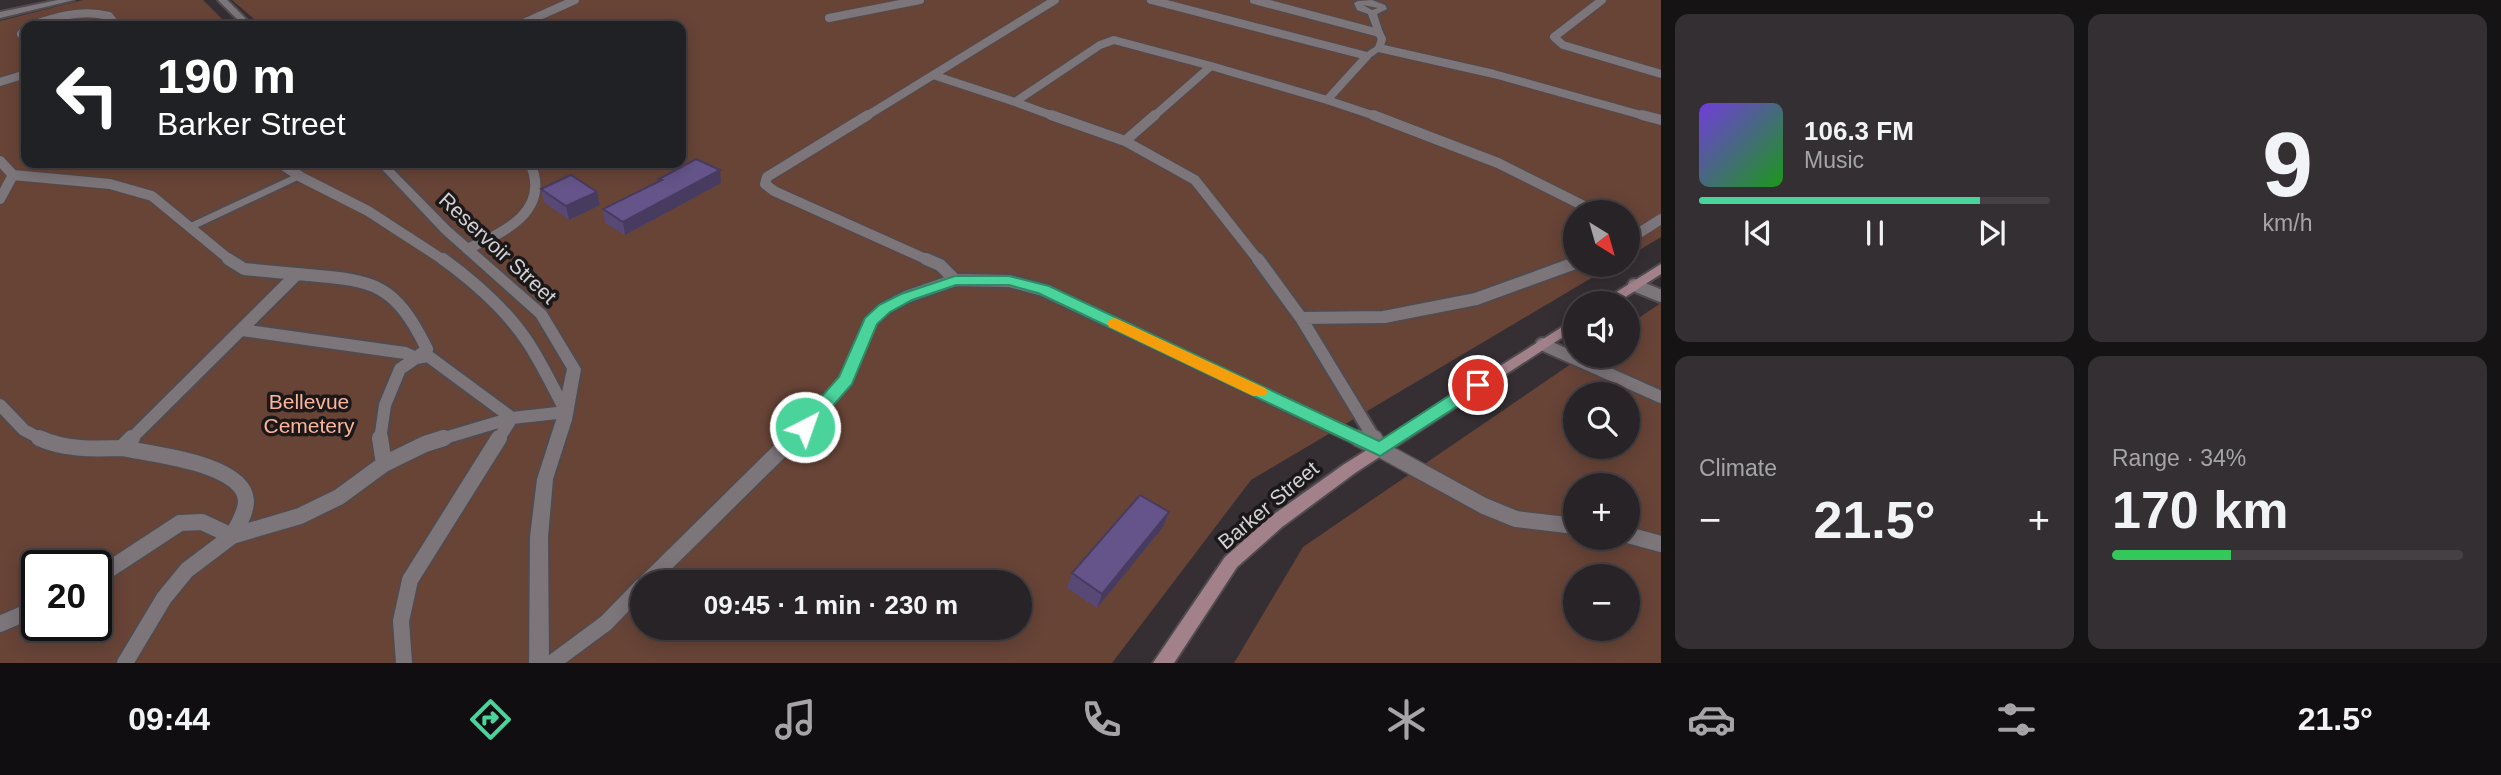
<!DOCTYPE html>
<meta charset="utf-8">
<style>
:root{--surface:#282327;--page:#342f33;--text:#f1f3f6;--muted:#a5a4a7;--line:#444044;--accent:#4ad49c}
body{margin:0;font-family:Arial,sans-serif;background:var(--page);color:var(--text);height:100vh;display:flex;flex-direction:column;font-size:26px;white-space:nowrap}
*{box-sizing:border-box;margin:0}
p{font-size:23px;color:var(--muted)}
.icon{flex:none;width:38px;height:38px;fill:none;stroke:currentColor;stroke-width:2;stroke-linecap:round;stroke-linejoin:round}
.map{position:relative;flex:1;overflow:hidden}
.sheet{display:flex;flex-direction:column;gap:14px;padding:14px;background:#161315;width:840px}
.sheet>*{flex:none}
.top-card{position:absolute;left:21px;top:21px;width:665px;height:147px;border-radius:14px;box-shadow:0 4px 18px #0003,0 0 0 2px var(--line);background:#202124;color:#fff;overflow:hidden}
.needle{width:46px;rotate:143deg}
.buttons{position:absolute;left:1563px;top:200px;display:grid;gap:14px}
.buttons a{display:grid;place-items:center;width:77px;height:77px;border-radius:50%;background:var(--surface);box-shadow:0 4px 18px #0003,0 0 0 2px var(--line);font-size:35px}
.speed{position:absolute;left:21px;top:550px;display:flex;gap:14px;font-size:35px;font-weight:700;text-align:center}
.speed>*{display:grid;place-content:center;width:91px;height:91px;border-radius:50%;background:var(--surface);box-shadow:0 4px 18px #0003,0 0 0 2px var(--line);line-height:1}
.speed .limit{border:4px solid #111;border-radius:10px;background:#fff;color:#111}
.pin{position:absolute;display:grid;place-items:center;width:60px;height:60px;color:#fff;margin:-30px;border:4px solid #fff;border-radius:50%;box-shadow:0 2px 7px #0007}
.me{position:absolute;width:77px;margin:-38px;rotate:41deg;stroke-linejoin:round;filter:drop-shadow(0 0 5px #0008)}
.turn{display:flex;align-items:center;gap:24px;height:147px;padding:0 21px;font-size:32px}
.turn .icon{width:91px;height:91px;stroke-width:2.5}
.turn b{display:block;font-size:49px;line-height:60px}
.big{font-size:52px;font-weight:700;line-height:1.1}
.sheet .widget{flex:1;display:flex;flex-direction:column;justify-content:center;gap:10px;min-width:0;padding:0 24px;border-radius:14px;background:var(--page)}
.sheet .dial{align-items:center;gap:0}
.dial b{font-size:91px;line-height:1}
.song{display:flex;align-items:center;gap:21px}
.cover{width:84px;height:84px;border-radius:10px;background:linear-gradient(135deg,hsl(260 70% 55%),hsl(120 70% 35%))}
.played{height:7px;border-radius:4px;background:linear-gradient(90deg,var(--accent) 80%,var(--line) 80%)}
.keys{display:flex;justify-content:space-around;direction:ltr}
.heat{display:flex;justify-content:space-between;align-items:center;font-size:38px;direction:ltr}
.charge{height:10px;border-radius:5px;background:linear-gradient(90deg,#34c759 34%,var(--line) 0)}
.sheet .tiles{flex:1;display:grid;gap:14px;grid-template-columns:repeat(2,1fr)}
.trip{position:absolute;left:630px;top:570px;width:402px;height:70px;border-radius:35px;background:var(--surface);box-shadow:0 4px 18px #0003,0 0 0 2px var(--line);font-weight:700;line-height:70px;text-align:center}
.dock{display:flex;height:112px;justify-content:space-around;align-items:center;background:#100e10;color:var(--muted)}
.dock .icon{width:49px;height:49px}
.dock .on{color:var(--accent)}
.dock b{font-size:32px;color:var(--text)}
main{display:flex;flex:1;min-height:0}
.map>svg:first-child{display:block}
</style>
<main>
<div class="map">
<svg width="1661" height="663" viewBox="0 0 1661 663">
<rect width="100%" height="100%" fill="#352f34"/>
<path fill="#684437" fill-rule="evenodd" d="M83 0H203L229 26H26V163H681V26H262L232 0H1661V237L1628 257V212H1575V264H1615L1251 480 1112 663H0V21ZM37 565H96V625H37ZM642 583H1020V628H642Z
M1661 303V663H1234L1303 547 1584 355H1628V325ZM1575 394H1628V446H1575ZM1575 485H1628V537H1575ZM1575 576H1628V628H1575Z"/>
<g fill="none" stroke-linecap="round" stroke-linejoin="round">
<g stroke="#504b4f" stroke-width="10">
<path id="service-far3" d="M1151 0 1367 56 1327 100 1378 117
M1254 0 1379 33 1382 39 1379 48 1494 74 1648 117
M1602 0 1554 37 1563 45 1661 74
M829 18 920 0
M29 26C56 17 81 9 109 16L117 26
M517 26 575 0
M26 29 21 34 26 38
M933 75 1015 102
M0 82 26 74
M865 117 1055 0
M1056 117 1015 102 1100 45 1114 40 1211 66
M1153 117 1211 66 1327 100"/>
</g>
<g stroke="#504b4f" stroke-width="12">
<path id="service-far2" d="M868 115 767 177 765 184 774 191 930 261
M1051 115 1125 141
M1155 115 1125 141 1195 180 1259 261
M1373 115 1498 163 1596 212
M1642 115 1661 120
M0 161 13 175 110 184 152 196 231 261
M280 163 301 177 368 211 445 261
M0 199 13 175
M1628 230 1636 235 1661 219
M467 249C502 233 552 212 530 163"/>
</g>
<g stroke="#504b4f" stroke-width="16">
<path id="service-far1" d="M1258 259 1301 318 1384 317 1476 299 1575 263
M297 274C371 281 392 278 427 349L416 358 428 356 512 418 498 440
M955 280 1009 281 1043 290 1361 440
M1634 285 1661 296
M1301 318 1375 440
M242 330 405 353 416 358 400 369 385 405 380 440
M1542 344 1661 397
M0 405 24 430 43 440
M130 440 297 274 244 269 228 259
M438 440 512 418 566 412C554 389 543 366 529 344 507 310 476 283 443 259
M792 440 846 380 870 322 885 308 906 297 955 280 940 265 926 259"/>
</g>
<g stroke="#504b4f" stroke-width="19">
<path id="service" d="M39 438C65 450 94 449 122 448L132 438
M380 438 384 464
M1358 438 1380 449 1374 438
M122 448C150 454 245 463 246 501 246 513 238 525 232 536L300 516 339 497 384 464 425 444 444 438
M1380 449 1484 506 1516 519 1575 526
M1628 535 1661 544
M96 578 180 523 202 522 232 536 187 570 164 598 125 663
M646 583 793 438
M0 624 37 608
M404 663 401 621 410 580 499 438
M552 663 606 623 642 586"/>
</g>
<g stroke="#504b4f" stroke-width="4">
<path id="minor" d="M58 0H74L0 18V12Z
M218 0H227L253 26H244Z
M1372 0 1385 5 1387 9 1377 14 1383 33 1379 36 1375 33 1368 14 1357 10 1354 3 1358 1ZM1363 5 1378 8 1372 10Z
M1376 46 1384 48 1370 58H1364V54Z
M376 163H387L450 227 546 311 581 369 572 420 553 479 548 537 549 663H529L530 537 537 479 556 420 567 369 536 317 442 233Z
M296 174 300 175V179L194 229 190 230 184 226Z"/>
</g>
<g stroke="#504b4f" stroke-width="4">
<path id="secondary" d="M1661 264V274L1616 303H1599Z
M1575 319V329L1355 473 1282 527 1237 567 1174 663H1153L1225 557 1270 517 1343 465Z"/>
</g>
<use href="#service-far3" stroke="#7c757a" stroke-width="8"/>
<use href="#service-far2" stroke="#7c757a" stroke-width="10"/>
<use href="#service-far1" stroke="#7c757a" stroke-width="12"/>
<use href="#service" stroke="#7c757a" stroke-width="16"/>
<use href="#minor" fill="#7c757a" fill-rule="evenodd"/>
<use href="#secondary" fill="#a2818a" fill-rule="evenodd"/>
</g>
<path fill="#574876" d="M659 179 721 183 625 235 605 223 603 209 660 181Z
M541 189 600 205 569 220 544 202Z
M1163 527 1097 608 1067 588 1072 573Z"/>
<path fill="#473b60" d="M720 170 721 183 625 235 623 222Z
M597 192 600 205 569 220 566 206Z
M1169 512 1163 527 1097 608 1102 594Z"/>
<path fill="#655489" stroke="#473b60" stroke-width="2" d="M696 159 720 170 623 222 603 209 662 180 659 179Z
M571 175 597 192 566 206 541 189Z
M1140 495 1169 512 1102 594 1072 573Z"/>
<path fill="#4ad49c" stroke="#308a65" stroke-width="2" d="M955 276H1009L1049 286 1379 441 1472 381 1478 379 1487 385 1484 389 1380 456 1038 293 1009 285H956L912 300 890 312 877 324 852 384 811 431H799L796 427 799 422 839 377 865 318 879 305 901 294Z"/>
<path fill="#f59e0b" d="M1115 318 1265 388 1268 392 1265 396H1253L1109 327 1107 323 1109 320Z"/>
<g text-anchor="middle" dominant-baseline="central" stroke-width="7" stroke-linejoin="round" paint-order="stroke">
<g font-size="21" fill="#d4d0d3" stroke="#1b181a">
<text transform="translate(498 248) rotate(43)">Reservoir Street</text>
<text transform="translate(1268 505) rotate(-40)">Barker Street</text>
</g>
<g font-size="21" fill="#fcb49b" stroke="#1b181a">
<text x="309" y="401">Bellevue<tspan x="309" dy="24">Cemetery</tspan></text>
</g>
</g>
</svg>
<div class="buttons">
<a><svg class="needle" viewBox="-14 -14 28 28"><path d="M0-13l5 13h-10z" fill="#e53935"/><path d="M0 13l5-13h-10z" fill="#a5a4a7"/></svg></a>
<a><svg class="icon" aria-label="sound" viewBox="0 0 24 24"><path d="M4 9h4l5-4v14l-5-4H4zM17 9q2 3 0 6"/></svg></a>
<a><svg class="icon" aria-label="search" viewBox="0 0 24 24"><circle cx="10" cy="10" r="6"/><path d="M15 15l6 6"/></svg></a>
<a>+</a>
<a>−</a>
</div>
<div class="speed"><div class="limit">20</div></div>
<div class="pin" style="left:1478px;top:385px;background:#d93025"><svg class="icon" aria-label="arrive" viewBox="0 0 24 24"><path d="M6 21V4h12l-3 4 3 4H6"/></svg></div>
<svg class="me" style="left:805px;top:427px" viewBox="-20 -20 40 40"><circle r="17" fill="#4ad49c" stroke="#fff" stroke-width="3"/><path d="M0-11L8 9 0 5-8 9z" fill="#fff"/></svg>
<div class="trip">09:45 · 1 min · 230 m</div>
<div class="top-card">
<div class="turn"><svg class="icon" aria-label="left" viewBox="0 0 24 24"><path d="M17 20v-9H6M10 6l-5 5 5 5"/></svg><div><b>190 m</b>Barker Street</div></div>
</div>
</div>
<section class="sheet">
<div class="tiles">
<div class="widget">
<div class="song"><i class="cover"></i><div><b>106.3 FM</b><p>Music</p></div></div>
<div class="played"></div>
<div class="keys"><svg class="icon" aria-label="previous" viewBox="0 0 24 24"><path d="M18 5L8 12l10 7zM5 5v14"/></svg><svg class="icon" aria-label="pause" viewBox="0 0 24 24"><path d="M8 5v14M16 5v14"/></svg><svg class="icon" aria-label="next" viewBox="0 0 24 24"><path d="M6 5l10 7-10 7zM19 5v14"/></svg></div>
</div>
<div class="widget dial"><b>9</b><p>km/h</p></div>
<div class="widget"><p>Climate</p>
<div class="heat"><a>−</a><b class="big">21.5°</b><a>+</a></div>
</div>
<div class="widget"><p>Range · 34%</p><b class="big">170 km</b><div class="charge"></div></div>
</div>
</section>
</main>
<nav class="dock">
<b>09:44</b>
<svg class="icon on" aria-label="directions" viewBox="0 0 24 24"><path d="M12 3l9 9-9 9-9-9zM9 14v-3h6M13 9l2 2-2 2"/></svg>
<svg class="icon" aria-label="music" viewBox="0 0 24 24"><path d="M9 18V5l10-2v13"/><circle cx="6" cy="18" r="3"/><circle cx="16" cy="16" r="3"/></svg>
<svg class="icon" aria-label="phone" viewBox="0 0 24 24"><path d="M5 4h4l2 5-3 2q2 4 5 5l2-3 5 2v4C11 20 4 13 5 4z"/></svg>
<svg class="icon" aria-label="climate" viewBox="0 0 24 24"><path d="M12 3v18M4 7l16 10M4 17L20 7"/></svg>
<svg class="icon" aria-label="car" viewBox="0 0 24 24"><path d="M5 17H2v-5l4-1 3-4h7l3 4 3 1v5h-3M9 17h6M6 11h13"/><circle cx="7" cy="17" r="2"/><circle cx="17" cy="17" r="2"/></svg>
<svg class="icon" aria-label="filters" viewBox="0 0 24 24"><path d="M4 7h16M4 17h16"/><circle cx="9" cy="7" r="2"/><circle cx="15" cy="17" r="2"/></svg>
<b>21.5°</b>
</nav>
